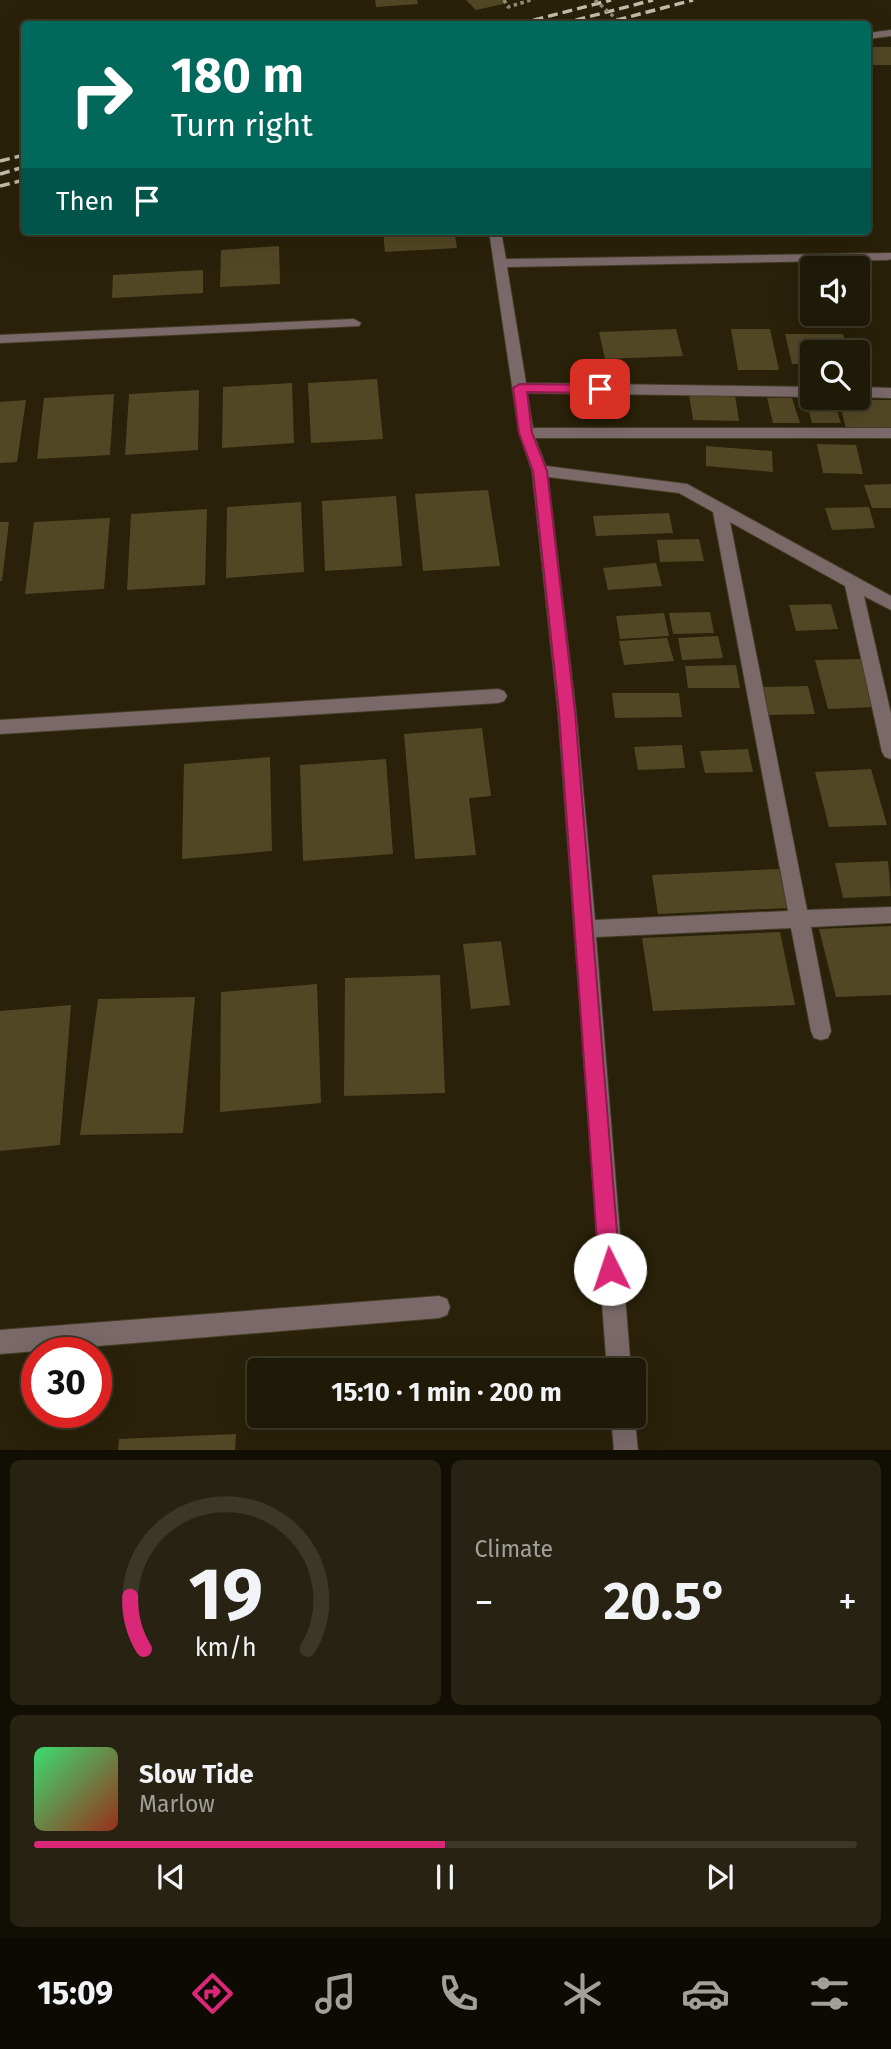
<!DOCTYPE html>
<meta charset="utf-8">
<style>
:root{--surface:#1f1907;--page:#272211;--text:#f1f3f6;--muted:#a1a09b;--line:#3c3828;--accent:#db2777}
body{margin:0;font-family:"Fira Sans",sans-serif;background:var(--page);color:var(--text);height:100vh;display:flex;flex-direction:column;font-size:26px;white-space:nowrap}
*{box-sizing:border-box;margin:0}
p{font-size:23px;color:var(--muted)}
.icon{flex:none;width:38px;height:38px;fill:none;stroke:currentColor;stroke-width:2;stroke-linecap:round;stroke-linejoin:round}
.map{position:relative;height:1450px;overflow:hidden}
.panel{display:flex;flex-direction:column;gap:10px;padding:10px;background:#110e04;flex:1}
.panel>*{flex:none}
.guide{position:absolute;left:21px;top:21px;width:850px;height:214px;border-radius:7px;box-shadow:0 7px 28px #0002,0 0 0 2px var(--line);background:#00695c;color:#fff;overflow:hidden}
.fabs{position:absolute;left:800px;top:256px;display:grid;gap:14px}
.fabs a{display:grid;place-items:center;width:70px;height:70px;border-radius:7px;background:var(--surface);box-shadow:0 7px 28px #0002,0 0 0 2px var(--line);font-size:35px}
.speed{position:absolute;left:21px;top:1337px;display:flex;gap:14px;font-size:35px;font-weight:700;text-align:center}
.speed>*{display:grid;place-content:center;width:91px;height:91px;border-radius:50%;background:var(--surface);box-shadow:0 7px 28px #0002,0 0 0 2px var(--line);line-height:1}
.speed .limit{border:10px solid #d22;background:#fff;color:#111}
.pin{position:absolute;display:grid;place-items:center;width:60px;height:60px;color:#fff;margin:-30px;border-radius:14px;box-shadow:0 4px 10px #0006}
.me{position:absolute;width:77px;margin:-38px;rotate:356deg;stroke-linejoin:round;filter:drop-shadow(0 0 5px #0008)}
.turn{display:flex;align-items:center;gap:24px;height:147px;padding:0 35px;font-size:32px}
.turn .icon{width:91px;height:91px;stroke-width:2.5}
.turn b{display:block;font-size:49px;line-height:60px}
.then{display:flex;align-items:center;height:66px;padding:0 35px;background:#0003;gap:14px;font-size:26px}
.big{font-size:52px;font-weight:700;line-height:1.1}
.panel .card{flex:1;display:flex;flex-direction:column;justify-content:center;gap:10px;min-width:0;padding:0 24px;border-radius:10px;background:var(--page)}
.panel .dial{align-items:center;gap:0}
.dial svg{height:182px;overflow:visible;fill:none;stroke:var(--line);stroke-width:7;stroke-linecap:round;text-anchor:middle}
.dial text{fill:var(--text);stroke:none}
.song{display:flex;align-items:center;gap:21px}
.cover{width:84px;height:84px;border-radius:10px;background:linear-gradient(135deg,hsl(140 70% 55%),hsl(10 70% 35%))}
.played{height:7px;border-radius:4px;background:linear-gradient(90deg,var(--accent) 50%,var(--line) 50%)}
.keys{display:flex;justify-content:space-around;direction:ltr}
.heat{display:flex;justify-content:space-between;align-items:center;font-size:38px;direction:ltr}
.panel .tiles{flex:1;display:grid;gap:10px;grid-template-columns:1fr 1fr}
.card:last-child{grid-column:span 2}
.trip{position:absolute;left:247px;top:1358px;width:399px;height:70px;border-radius:7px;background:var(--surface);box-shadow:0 7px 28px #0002,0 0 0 2px var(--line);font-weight:700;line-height:70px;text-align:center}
.tab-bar{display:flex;height:112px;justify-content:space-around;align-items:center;background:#0c0a03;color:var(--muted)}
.tab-bar .icon{width:49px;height:49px}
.tab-bar .selected{color:var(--accent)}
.tab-bar b{font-size:32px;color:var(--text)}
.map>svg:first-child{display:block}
</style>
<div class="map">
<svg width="891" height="1451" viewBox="0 0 891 1451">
<rect width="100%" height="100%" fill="#292109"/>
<path fill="#524725" d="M375 0H417L418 4 376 7Z
M466 0H505L508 3 476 10Z
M868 47H891V65H871Z
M383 231H454L457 248 385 252Z
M541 231H605V233L542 236Z
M279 246 280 284 220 287 221 250Z
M203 270V293L112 298 113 275Z
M676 329 683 356 605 359 599 332Z
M731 329H770L779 370H738Z
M785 334H843L848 352H812V364H792Z
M377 379 383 439 311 443 308 383Z
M292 383 294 443 222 448 223 387Z
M199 390 198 450 125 455 129 394Z
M114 394 110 455 37 459 44 398Z
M689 395H735L739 421 693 420Z
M767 398H792L800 423H773Z
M833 399 841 423H812L806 400Z
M26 400 17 462 0 463V402Z
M839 400H891V429H846Z
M817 444 856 445 863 474 823 473Z
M706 446 772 451 773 472 706 466Z
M891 484V508H872L864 485Z
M488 490 500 566 423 571 415 494Z
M396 496 402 566 325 571 322 501Z
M301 502 304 572 226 578 227 507Z
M869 507 875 528 832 530 825 508Z
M207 509 205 585 127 590 131 514Z
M669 513 673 533 596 536 593 516Z
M110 518 104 589 25 594 34 522Z
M0 522H9L2 581H0Z
M699 539 704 561 660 562 657 540Z
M656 563 662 586 608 590 603 568Z
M831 604 838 629 796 631 789 605Z
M710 612 714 633 673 634 669 613Z
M664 613 669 636 620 639 616 616Z
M718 636 723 658 682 660 678 638Z
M667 638 674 661 624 665 619 641Z
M862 659 875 707 828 709 815 660Z
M736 665 740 688H688L685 666Z
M808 686 815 714 769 715 762 687Z
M612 693H679L682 717 615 718Z
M482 728 491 796 469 798 476 855 415 859 404 734Z
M682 745 685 768 638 770 634 747Z
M748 749 753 772 705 773 700 751Z
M270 757 272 851 182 859 184 764Z
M386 759 393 854 303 861 300 765Z
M871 769 887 825 829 827 815 772Z
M888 861 891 896 843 898 835 863Z
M779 869 788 908 658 914 652 875Z
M891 926V995L836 997 819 929Z
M780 932 795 1005 653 1011 642 938Z
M501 941 510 1005 471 1009 463 944Z
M440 975 445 1093 344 1096 345 978Z
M317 984 321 1103 220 1112 221 992Z
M195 997 183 1133 80 1135 98 999Z
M71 1005 60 1145 0 1151V1011Z
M236 1434 235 1451H118L119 1439Z"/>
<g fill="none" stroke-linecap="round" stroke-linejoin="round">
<g stroke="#443d26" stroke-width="2">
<path id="minor" d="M891 30V36L868 39V33Z
M489 231H501L506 259 891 253V259L888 260 507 267 526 383 812 387V397L527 393 533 428H891V438H535L546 466 687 484 891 596V610L864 596 891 714V759L885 757 882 752 845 586 730 522 807 910 891 907V923L811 927 831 1031 828 1038 821 1040 814 1038 811 1031 791 928 596 937 631 1370H607L558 712 532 471 519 433ZM548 477 679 493 713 512 788 911 595 920 576 712Z
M354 319 361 323 359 326 0 343V335Z
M858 387 891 388V398L858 397Z
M498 689 504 691 507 696 504 701 498 703 0 734V720Z
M439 1296 447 1299 450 1307 447 1315 439 1318 0 1354V1330Z
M634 1412 638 1451H614L611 1416H634Z"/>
</g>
<path stroke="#918b78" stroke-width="3.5" stroke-dasharray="3.5 3.5" stroke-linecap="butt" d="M504 0 508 7 531 0"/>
<use href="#minor" fill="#7b696a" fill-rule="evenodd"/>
<path stroke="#c1bcab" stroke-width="3.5" stroke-dasharray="10 5" stroke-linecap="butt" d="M519 24 611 0
M561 24 653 0
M602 24 693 0
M0 161 24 155
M0 174 24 167
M0 186 24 180"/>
<path stroke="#918b78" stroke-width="3.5" stroke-dasharray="3.5 3.5" stroke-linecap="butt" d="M595 0 622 24"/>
</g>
<path fill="#db2777" stroke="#8e194d" stroke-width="2" d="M520 384 600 385 606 389 600 393 527 392 532 433 547 471 575 712 620 1269 617 1276 610 1279 602 1276 599 1269 559 712 533 471 519 433 513 388Z"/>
</svg>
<div class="fabs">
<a><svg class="icon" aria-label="sound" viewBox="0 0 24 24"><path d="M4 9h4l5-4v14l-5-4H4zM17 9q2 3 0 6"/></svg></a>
<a><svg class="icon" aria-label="search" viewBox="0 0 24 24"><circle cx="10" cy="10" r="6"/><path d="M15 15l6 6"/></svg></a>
</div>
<div class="speed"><div class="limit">30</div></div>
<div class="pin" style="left:600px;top:389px;background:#d93025"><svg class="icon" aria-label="arrive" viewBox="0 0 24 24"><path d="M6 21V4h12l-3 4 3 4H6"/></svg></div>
<svg class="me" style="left:610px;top:1269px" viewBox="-20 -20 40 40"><circle r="19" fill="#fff"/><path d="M0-13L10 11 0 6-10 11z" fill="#db2777"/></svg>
<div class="trip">15:10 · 1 min · 200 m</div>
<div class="guide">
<div class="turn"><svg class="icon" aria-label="right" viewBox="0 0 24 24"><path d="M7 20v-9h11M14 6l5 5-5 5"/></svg><div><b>180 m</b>Turn right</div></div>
<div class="then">Then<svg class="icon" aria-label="arrive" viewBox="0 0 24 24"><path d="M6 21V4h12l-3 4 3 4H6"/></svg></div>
</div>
</div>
<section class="panel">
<div class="tiles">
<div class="card dial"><svg viewBox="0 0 100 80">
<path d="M14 69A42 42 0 1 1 86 69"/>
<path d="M14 69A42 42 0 0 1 8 46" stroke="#db2777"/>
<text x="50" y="56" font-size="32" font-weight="700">19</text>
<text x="50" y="72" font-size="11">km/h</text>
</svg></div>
<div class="card"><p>Climate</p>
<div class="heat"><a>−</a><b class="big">20.5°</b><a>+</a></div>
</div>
<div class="card">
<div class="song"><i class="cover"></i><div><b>Slow Tide</b><p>Marlow</p></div></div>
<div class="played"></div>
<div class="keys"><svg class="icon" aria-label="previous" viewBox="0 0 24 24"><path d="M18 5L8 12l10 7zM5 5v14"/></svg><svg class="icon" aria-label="pause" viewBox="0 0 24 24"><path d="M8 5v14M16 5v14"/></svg><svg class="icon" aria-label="next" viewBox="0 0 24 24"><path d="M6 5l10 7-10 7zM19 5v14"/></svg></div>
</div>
</div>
</section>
<nav class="tab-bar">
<b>15:09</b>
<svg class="icon selected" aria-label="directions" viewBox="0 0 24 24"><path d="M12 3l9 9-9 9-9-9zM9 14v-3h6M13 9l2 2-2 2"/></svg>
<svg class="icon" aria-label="music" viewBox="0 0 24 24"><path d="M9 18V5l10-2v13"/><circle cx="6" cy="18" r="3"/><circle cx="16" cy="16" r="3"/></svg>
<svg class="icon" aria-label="phone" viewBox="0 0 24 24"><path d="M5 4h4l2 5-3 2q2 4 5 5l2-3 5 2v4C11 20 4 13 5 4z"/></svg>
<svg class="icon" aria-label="climate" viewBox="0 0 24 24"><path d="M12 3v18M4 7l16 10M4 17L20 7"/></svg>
<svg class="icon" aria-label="car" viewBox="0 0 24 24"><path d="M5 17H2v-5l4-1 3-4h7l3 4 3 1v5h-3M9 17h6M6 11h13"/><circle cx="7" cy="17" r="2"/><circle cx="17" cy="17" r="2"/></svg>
<svg class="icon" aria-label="filters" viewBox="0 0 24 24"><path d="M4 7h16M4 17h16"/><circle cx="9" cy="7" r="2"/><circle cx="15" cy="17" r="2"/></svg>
</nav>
